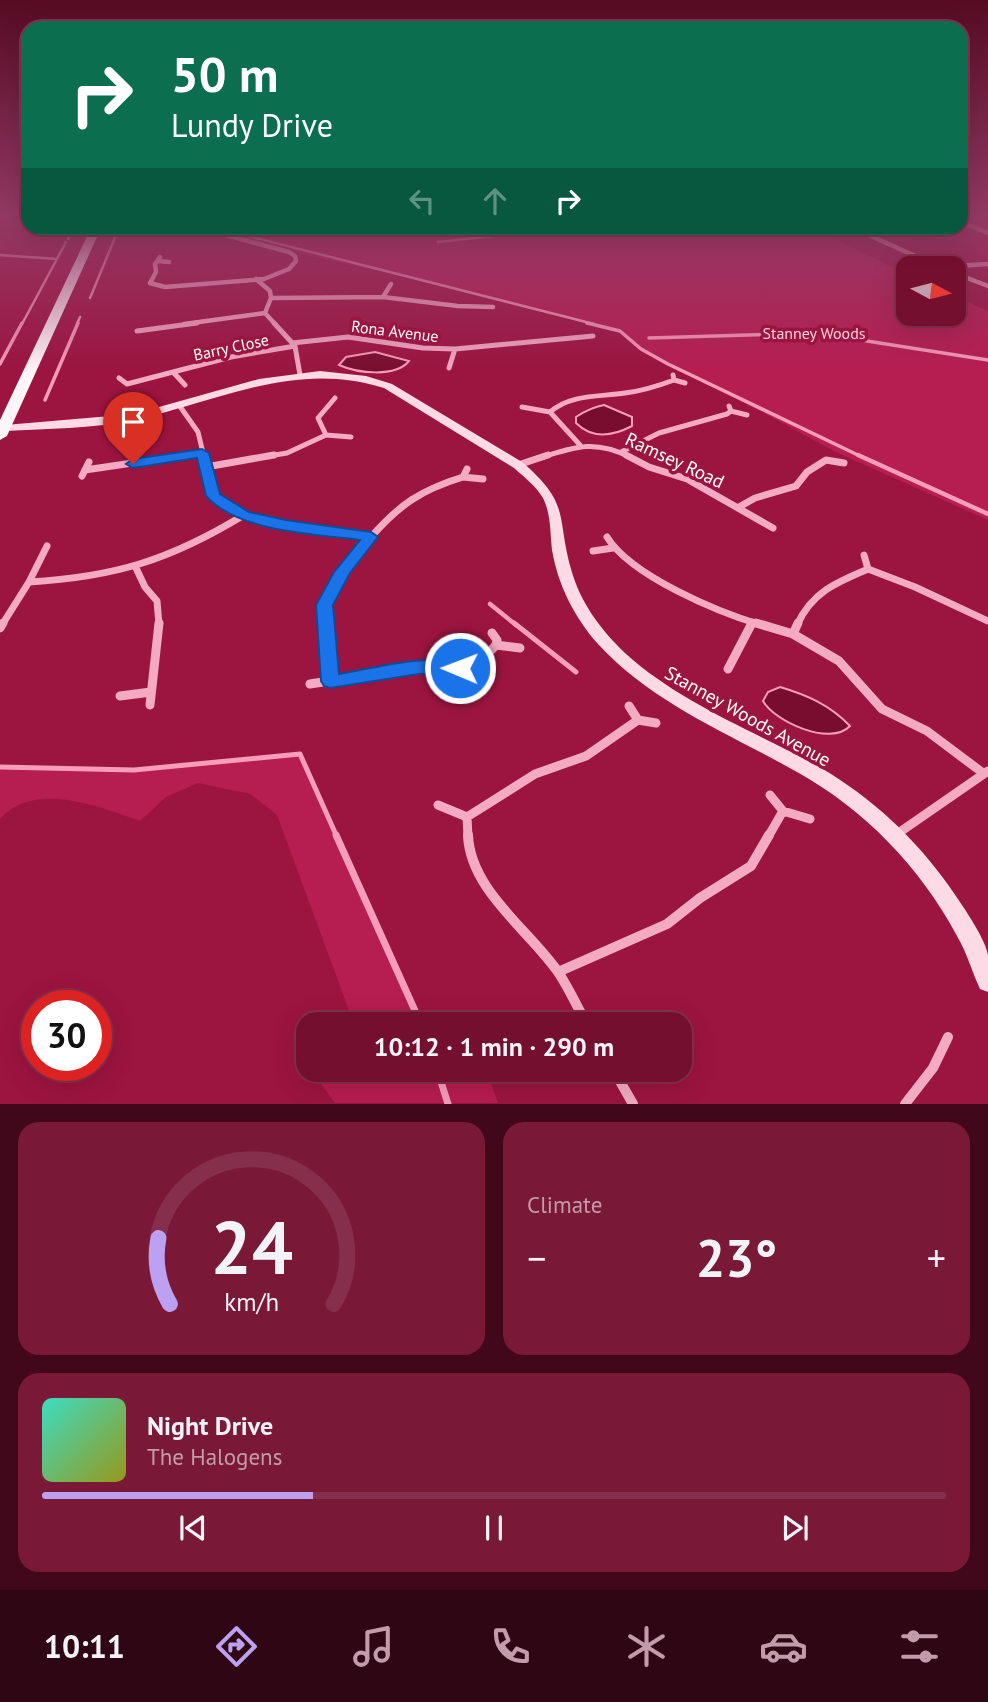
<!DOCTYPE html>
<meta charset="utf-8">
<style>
:root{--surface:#750f30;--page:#7a1838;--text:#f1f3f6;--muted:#c29cab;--line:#862f4c;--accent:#bca0f2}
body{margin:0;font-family:"PT Sans",sans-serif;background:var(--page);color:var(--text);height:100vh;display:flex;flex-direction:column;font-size:26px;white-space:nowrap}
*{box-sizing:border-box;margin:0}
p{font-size:23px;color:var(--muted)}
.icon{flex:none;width:38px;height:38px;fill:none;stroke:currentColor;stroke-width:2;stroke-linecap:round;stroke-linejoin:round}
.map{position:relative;height:1104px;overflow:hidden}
.drawer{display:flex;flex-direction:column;gap:18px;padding:18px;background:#40081a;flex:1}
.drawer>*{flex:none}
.guide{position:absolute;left:21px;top:21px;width:947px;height:214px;border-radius:21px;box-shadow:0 7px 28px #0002,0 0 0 2px var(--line);background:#0b6e4f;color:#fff;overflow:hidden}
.needle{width:46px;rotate:97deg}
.controls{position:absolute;left:896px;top:256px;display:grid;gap:14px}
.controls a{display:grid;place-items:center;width:70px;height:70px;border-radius:14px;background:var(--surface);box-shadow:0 7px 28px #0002,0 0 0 2px var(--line);font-size:35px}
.speed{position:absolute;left:21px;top:990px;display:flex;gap:14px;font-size:35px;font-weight:700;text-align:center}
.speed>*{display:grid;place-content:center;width:91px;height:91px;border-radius:50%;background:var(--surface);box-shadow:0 7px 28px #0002,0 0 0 2px var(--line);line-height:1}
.speed .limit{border:10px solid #d22;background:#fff;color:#111}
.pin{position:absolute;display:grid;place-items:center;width:60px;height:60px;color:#fff;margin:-72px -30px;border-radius:50% 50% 50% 0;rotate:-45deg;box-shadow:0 0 7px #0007}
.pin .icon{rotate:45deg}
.me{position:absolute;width:77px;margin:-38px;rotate:271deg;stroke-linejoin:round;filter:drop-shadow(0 0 5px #0008)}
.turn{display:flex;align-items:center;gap:24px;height:147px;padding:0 35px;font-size:32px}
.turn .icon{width:91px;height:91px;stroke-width:2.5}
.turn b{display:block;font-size:49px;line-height:60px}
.lanes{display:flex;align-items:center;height:66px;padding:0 35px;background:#0003;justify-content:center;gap:35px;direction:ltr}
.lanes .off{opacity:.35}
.big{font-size:52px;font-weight:700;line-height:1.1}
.drawer .widget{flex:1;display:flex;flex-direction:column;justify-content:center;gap:10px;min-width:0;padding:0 24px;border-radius:21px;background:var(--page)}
.drawer .dial{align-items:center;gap:0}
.dial svg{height:182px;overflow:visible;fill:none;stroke:var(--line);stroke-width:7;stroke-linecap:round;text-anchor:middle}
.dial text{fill:var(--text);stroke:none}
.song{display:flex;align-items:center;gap:21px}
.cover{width:84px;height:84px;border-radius:10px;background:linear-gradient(135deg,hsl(170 70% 55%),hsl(60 70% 35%))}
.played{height:7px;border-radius:4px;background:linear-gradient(90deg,var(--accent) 30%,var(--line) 30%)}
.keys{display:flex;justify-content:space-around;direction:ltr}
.heat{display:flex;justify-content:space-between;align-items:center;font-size:38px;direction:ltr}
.drawer .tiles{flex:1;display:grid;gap:18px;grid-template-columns:1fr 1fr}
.widget:last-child{grid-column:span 2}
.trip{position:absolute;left:296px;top:1012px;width:396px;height:70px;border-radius:21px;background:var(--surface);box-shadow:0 7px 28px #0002,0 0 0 2px var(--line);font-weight:700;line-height:70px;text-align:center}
.menu{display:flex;height:112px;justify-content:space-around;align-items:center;background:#2f0613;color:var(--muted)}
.menu .icon{width:49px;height:49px}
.menu .on{color:var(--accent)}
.menu b{font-size:32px;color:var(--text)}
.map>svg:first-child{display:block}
</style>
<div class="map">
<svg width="988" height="1104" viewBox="0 0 988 1104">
<rect width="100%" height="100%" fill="#9c1440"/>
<path fill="#b61d50" d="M210 228H812L908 275V313H954V296L988 311V520L836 452 629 341 620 331 457 288 296 253Z
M300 754 421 1024H354L277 815 250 794 198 783 166 797 140 821C99 807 35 780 0 819V767L134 770Z
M371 1069H486L498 1103H335L321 1084Z"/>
<path fill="#780d2f" stroke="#f69dbc" stroke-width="2" d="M375 352 409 361C395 378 357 373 339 365L346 357Z
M604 405 632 417V426C613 436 592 439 576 423V417C585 411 593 407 604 405Z
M780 687C807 695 830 705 850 726 830 747 774 721 763 701L768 692Z"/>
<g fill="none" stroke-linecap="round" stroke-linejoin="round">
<path stroke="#f69dbc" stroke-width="2.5" d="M217 228 594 324
M68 239 74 228
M438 242 569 228
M0 255 57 259 66 242
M90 298 119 228
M22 324 57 259
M77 324 80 317"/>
<path stroke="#f69dbc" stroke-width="3.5" d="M587 323 620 331 641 349 668 364 862 457
M649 338 816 333 988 360
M0 364 22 323
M45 400 78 323"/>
<path stroke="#f69dbc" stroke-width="4.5" d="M858 455 988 514
M490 604 516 625"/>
<path stroke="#f69dbc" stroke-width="5" d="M514 623 576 672
M0 767 134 770 300 754 337 837"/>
<path stroke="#f69dbc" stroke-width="7" d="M336 835 421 1024
M437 1069 448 1104"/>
<path stroke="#f3aac3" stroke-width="4.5" d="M961 222 988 233
M853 228 942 268
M166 234 170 228
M160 257 155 264 156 272 150 283 165 287 264 279 289 269 296 261 295 256 289 252 200 228
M158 261 169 262
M940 267 988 264
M954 273 988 286
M256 279 270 291 271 298 265 313 275 324
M383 297 458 306 493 307
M271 298 383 297 391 284
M184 324 265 313"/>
<path stroke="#f3aac3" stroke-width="5" d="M274 323 295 346 300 375
M137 331 197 323
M292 343 348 337 423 348 455 349 593 336
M449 368 455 349
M119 378 127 384 173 372
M674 380 685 383
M185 385 173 372 231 357 295 346
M179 405 198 432 204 457
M522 407 550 412 580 445
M731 411 747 415
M550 412C571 394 599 397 625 393 642 391 658 386 674 380L673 375
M326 435 318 418 335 398
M621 452 659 433 727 414 731 411 729 406
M175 457 203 453
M263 457 287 453 326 435 351 437
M543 457C577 446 596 440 630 457"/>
<path stroke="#f3aac3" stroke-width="7" d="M204 455C206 467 206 482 212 492 232 528 333 531 371 537 349 564 324 588 326 625
M626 455 649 467 687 479 773 528
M518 465 548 455
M206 467 274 455
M85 470 187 455
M82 476 89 462
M463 477 483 479
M739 507 755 498 796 486 807 472 826 460 844 463
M371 537C400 504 421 490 463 477L467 469
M607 537C631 576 718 612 761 625
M47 546 29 582C115 577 170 560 244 515
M593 551 613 548
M136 568 145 587 157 601 159 625
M868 569 915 587 988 621
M2 625 29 582
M797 625C812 592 837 582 868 569L864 555"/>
<path stroke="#f3aac3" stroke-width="9" d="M326 623 330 681
M756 623 793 634
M798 623 793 634 839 661 882 709 927 731 983 773
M0 628 3 623
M496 645 520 648
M728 669 752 623
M310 684 419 667 460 668 484 658 496 645 497 640 492 633
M120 696 151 692
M150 705 159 623
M629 706 638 720
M770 795 783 811
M438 805 467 817
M897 834 988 771
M468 837 467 817 535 774 586 756 638 720 656 723
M768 837 783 811 810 819"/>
<path stroke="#f3aac3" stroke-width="10" d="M468 835C470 890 529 930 558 972 569 988 577 1007 587 1024
M558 972 667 924 700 898 751 866 769 835
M613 1069 633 1104
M905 1104 933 1068 948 1037"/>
<path fill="#fddae5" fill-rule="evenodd" d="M320 371 366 376 392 384 522 462C571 504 556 515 571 569 580 602 600 629 625 653 681 704 755 731 821 768 871 797 916 839 949 886 960 902 985 937 988 955 988 967 988 981 988 992L980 989C972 972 967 953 957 936 921 868 864 809 797 772 728 733 652 703 598 644 574 617 558 585 552 550 550 532 551 514 543 498 536 486 524 477 514 468L384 388C312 365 249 388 180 408 165 412 149 418 133 421 91 428 48 429 5 431L0 429 1 426 5 425 134 414 259 379Z"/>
<path fill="#fff6f9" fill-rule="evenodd" d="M91 228H101L7 436 0 440V420Z"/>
</g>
<linearGradient id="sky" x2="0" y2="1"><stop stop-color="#560b23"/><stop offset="0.58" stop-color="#933a64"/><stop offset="1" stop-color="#933a64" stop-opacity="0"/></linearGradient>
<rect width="988" height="373" fill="url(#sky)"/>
<path fill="#1a73e8" stroke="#114b97" stroke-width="2" d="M202 449 209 453 220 494 249 512 286 520 371 532 378 537 350 573 333 605 339 674C378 667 427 653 466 664L469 668 466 673 419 674 330 688 324 686 321 681 316 605 334 572 360 540C315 534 238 532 206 496L197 458 133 468 126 464 133 459Z"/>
<g text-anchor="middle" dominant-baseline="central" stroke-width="7" stroke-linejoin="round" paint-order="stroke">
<g font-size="16" fill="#fff" stroke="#9c1440">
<text transform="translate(395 331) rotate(7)">Rona Avenue</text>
<text transform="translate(231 347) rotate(-12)">Barry Close</text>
</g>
<g font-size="16" fill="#fdd2e1" stroke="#9c1440">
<text x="814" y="333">Stanney Woods</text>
</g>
<g font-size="19" fill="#fff" stroke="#9c1440">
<text transform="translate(675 460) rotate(25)">Ramsey Road</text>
<text transform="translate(748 716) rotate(29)">Stanney Woods Avenue</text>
</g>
</g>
</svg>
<div class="controls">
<a><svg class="needle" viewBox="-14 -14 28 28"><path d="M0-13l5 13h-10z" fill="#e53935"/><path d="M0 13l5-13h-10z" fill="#c29cab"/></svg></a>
</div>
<div class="speed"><div class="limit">30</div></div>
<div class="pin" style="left:133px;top:464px;background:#d93025"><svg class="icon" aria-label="arrive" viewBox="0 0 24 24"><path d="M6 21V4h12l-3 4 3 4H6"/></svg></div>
<svg class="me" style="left:460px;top:668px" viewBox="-20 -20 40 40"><circle r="17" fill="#1a73e8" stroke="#fff" stroke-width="3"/><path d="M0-11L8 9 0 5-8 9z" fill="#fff"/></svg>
<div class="trip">10:12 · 1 min · 290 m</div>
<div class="guide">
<div class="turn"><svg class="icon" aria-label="right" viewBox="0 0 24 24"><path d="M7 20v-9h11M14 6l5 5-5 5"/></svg><div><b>50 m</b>Lundy Drive</div></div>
<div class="lanes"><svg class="icon off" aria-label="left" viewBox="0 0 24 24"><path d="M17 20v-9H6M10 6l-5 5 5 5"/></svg><svg class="icon off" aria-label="ahead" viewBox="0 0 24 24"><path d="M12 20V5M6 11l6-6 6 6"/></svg><svg class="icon" aria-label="right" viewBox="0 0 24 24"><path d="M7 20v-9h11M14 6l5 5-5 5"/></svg></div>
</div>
</div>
<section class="drawer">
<div class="tiles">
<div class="widget dial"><svg viewBox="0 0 100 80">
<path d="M14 69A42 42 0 1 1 86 69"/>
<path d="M14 69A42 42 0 0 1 9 40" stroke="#bca0f2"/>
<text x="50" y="56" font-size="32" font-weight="700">24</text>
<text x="50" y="72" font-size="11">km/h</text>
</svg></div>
<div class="widget"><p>Climate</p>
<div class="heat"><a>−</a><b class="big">23°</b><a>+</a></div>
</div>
<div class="widget">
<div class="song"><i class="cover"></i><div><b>Night Drive</b><p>The Halogens</p></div></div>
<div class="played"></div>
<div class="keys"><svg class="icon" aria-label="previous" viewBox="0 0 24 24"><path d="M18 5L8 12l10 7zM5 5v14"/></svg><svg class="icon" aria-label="pause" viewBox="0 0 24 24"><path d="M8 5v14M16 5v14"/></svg><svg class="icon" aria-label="next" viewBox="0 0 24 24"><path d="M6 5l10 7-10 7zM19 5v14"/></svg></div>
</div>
</div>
</section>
<nav class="menu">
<b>10:11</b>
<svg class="icon on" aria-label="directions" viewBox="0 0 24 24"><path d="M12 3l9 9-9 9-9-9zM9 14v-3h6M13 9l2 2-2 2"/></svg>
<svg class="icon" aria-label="music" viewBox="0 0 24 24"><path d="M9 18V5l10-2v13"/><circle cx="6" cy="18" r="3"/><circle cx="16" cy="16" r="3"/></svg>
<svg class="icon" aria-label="phone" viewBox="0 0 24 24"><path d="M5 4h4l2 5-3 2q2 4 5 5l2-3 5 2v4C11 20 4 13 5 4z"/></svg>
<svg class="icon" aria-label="climate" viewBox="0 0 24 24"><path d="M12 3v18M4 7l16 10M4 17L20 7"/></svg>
<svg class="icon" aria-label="car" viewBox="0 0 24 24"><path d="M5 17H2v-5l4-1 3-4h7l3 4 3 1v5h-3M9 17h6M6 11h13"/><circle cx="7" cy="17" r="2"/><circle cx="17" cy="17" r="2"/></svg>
<svg class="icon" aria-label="filters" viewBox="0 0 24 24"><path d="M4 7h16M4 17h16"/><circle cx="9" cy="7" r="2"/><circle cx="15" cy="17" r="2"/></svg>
</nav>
